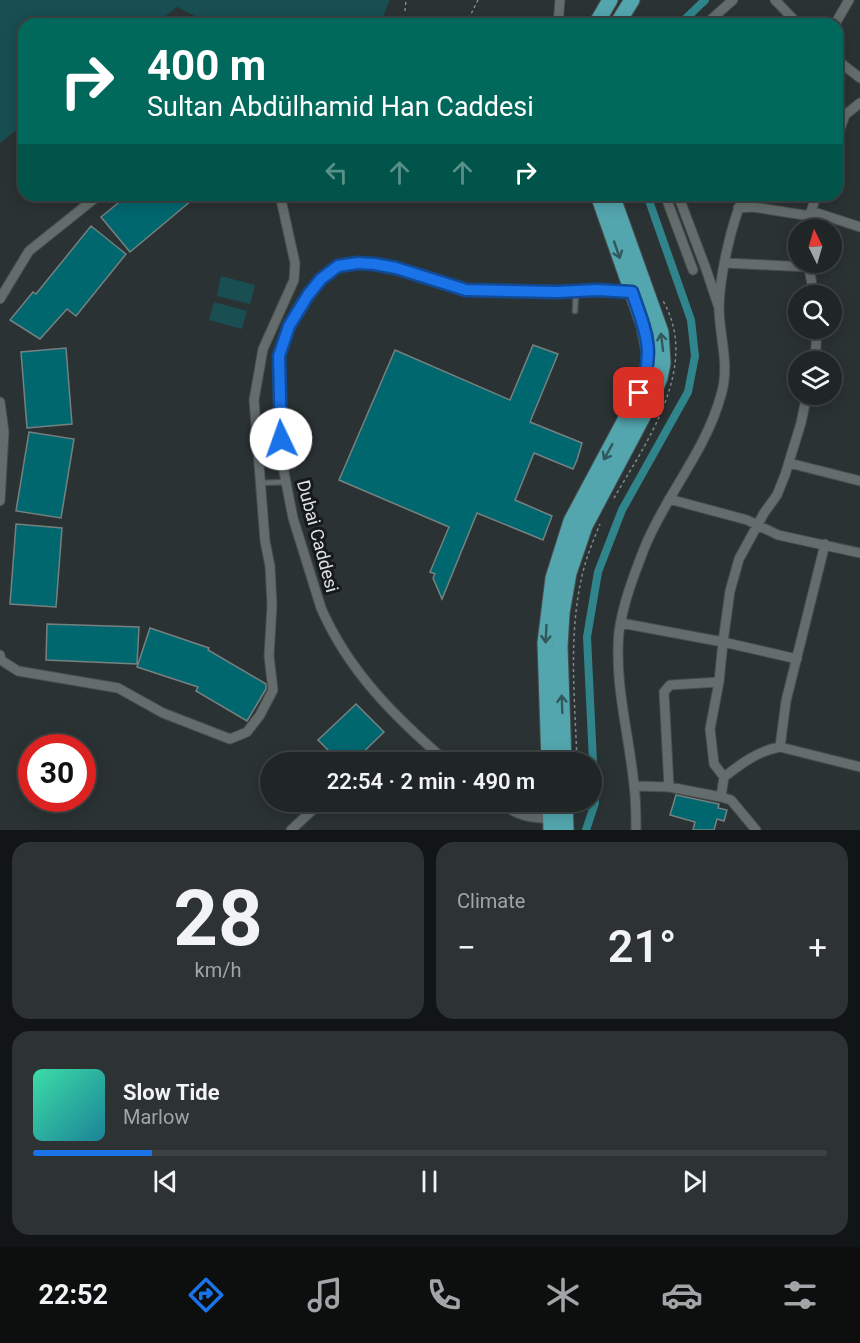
<!DOCTYPE html>
<meta charset="utf-8">
<style>
:root{--surface:#202626;--page:#2d3232;--text:#f1f3f6;--muted:#a2a5a7;--line:#3d4343;--accent:#1a73e8}
body{margin:0;font-family:Roboto,sans-serif;background:var(--page);color:var(--text);height:100vh;display:flex;flex-direction:column;font-size:22px;white-space:nowrap}
*{box-sizing:border-box;margin:0}
p{font-size:20px;color:var(--muted)}
.icon{flex:none;width:33px;height:33px;fill:none;stroke:currentColor;stroke-width:2;stroke-linecap:round;stroke-linejoin:round}
.map{position:relative;height:830px;overflow:hidden}
.drawer{display:flex;flex-direction:column;gap:12px;padding:12px;background:#121515;flex:1}
.drawer>*{flex:none}
.banner{position:absolute;left:18px;top:18px;width:825px;height:183px;border-radius:18px;box-shadow:0 3px 15px #0003,0 0 0 2px var(--line);background:#00695c;color:#fff;overflow:hidden}
.needle{width:39px;rotate:355deg}
.tools{position:absolute;left:788px;top:219px;display:grid;gap:12px}
.tools a{display:grid;place-items:center;width:54px;height:54px;border-radius:50%;background:var(--surface);box-shadow:0 3px 15px #0003,0 0 0 2px var(--line);font-size:30px}
.speed{position:absolute;left:18px;top:734px;display:flex;gap:12px;font-size:30px;font-weight:700;text-align:center}
.speed>*{display:grid;place-content:center;width:78px;height:78px;border-radius:50%;background:var(--surface);box-shadow:0 3px 15px #0003,0 0 0 2px var(--line);line-height:1}
.speed .limit{border:9px solid #d22;background:#fff;color:#111}
.pin{position:absolute;display:grid;place-items:center;width:51px;height:51px;color:#fff;margin:-26px;border-radius:12px;box-shadow:0 3px 9px #0006}
.me{position:absolute;width:66px;margin:-33px;rotate:357deg;stroke-linejoin:round;filter:drop-shadow(0 0 4px #0008)}
.turn{display:flex;align-items:center;gap:21px;height:126px;padding:0 30px;font-size:27px}
.turn .icon{width:78px;height:78px;stroke-width:2.5}
.turn b{display:block;font-size:42px;line-height:51px}
.lanes{display:flex;align-items:center;height:57px;padding:0 30px;background:#0003;justify-content:center;gap:30px;direction:ltr}
.lanes .off{opacity:.35}
.big{font-size:45px;font-weight:600;line-height:1.1}
.drawer .tile{flex:1;display:flex;flex-direction:column;justify-content:center;gap:9px;min-width:0;padding:0 21px;border-radius:18px;background:var(--page)}
.drawer .dial{align-items:center;gap:0}
.dial b{font-size:78px;line-height:1}
.song{display:flex;align-items:center;gap:18px}
.cover{width:72px;height:72px;border-radius:9px;background:linear-gradient(135deg,hsl(160 70% 55%),hsl(190 70% 35%))}
.played{height:6px;border-radius:3px;background:linear-gradient(90deg,var(--accent) 15%,var(--line) 15%)}
.keys{display:flex;justify-content:space-around;direction:ltr}
.heat{display:flex;justify-content:space-between;align-items:center;font-size:33px;direction:ltr}
.drawer .tiles{flex:1;display:grid;gap:12px;grid-template-columns:1fr 1fr}
.tile:last-child{grid-column:span 2}
.trip{position:absolute;left:260px;top:752px;width:342px;height:60px;border-radius:30px;background:var(--surface);box-shadow:0 3px 15px #0003,0 0 0 2px var(--line);font-weight:600;line-height:60px;text-align:center}
.tabs{display:flex;height:96px;justify-content:space-around;align-items:center;background:#0d0f0f;color:var(--muted)}
.tabs .icon{width:42px;height:42px}
.tabs .on{color:var(--accent)}
.tabs b{font-size:27px;color:var(--text)}
.map>svg:first-child{display:block}
</style>
<div class="map">
<svg width="860" height="830" viewBox="0 0 860 830">
<rect width="100%" height="100%" fill="#2b3233"/>
<path fill="#194e53" d="M0 0H390L380 24H211L177 7 156 24H24V124L0 143Z
M221 276 255 285 250 304 217 296Z
M214 302 247 311 242 329 209 320Z"/>
<g fill="none" stroke-linecap="round" stroke-linejoin="round">
<path stroke="#30848c" stroke-width="8" d="M680 24 705 0
M586 830 595 803 587 637 598 572 622 510 688 392 695 356 691 320 647 195"/>
</g>
<path fill="#00676f" stroke="#778080" stroke-width="1.5" d="M128 195H198L130 252 101 217Z
M91 226 126 254 76 316 67 309 40 339 10 320 33 292 36 294Z
M533 345 558 354 530 422 582 443 577 460 573 469 534 453 515 500 552 516 543 540 477 513 442 599 433 578 435 574 430 572 449 527 339 480 395 350 510 400Z
M66 348 72 424 27 428 21 352Z
M29 432 74 439 61 518 16 511Z
M16 524 62 528 56 607 10 604Z
M47 624 139 627 137 664 46 660Z
M150 628 209 648 208 650 266 684V689L247 721 196 691 198 687 137 667Z
M356 704 384 732 353 762H340L318 740Z
M676 795 719 804 718 808 727 810 724 821 717 819 714 830H693L695 822 670 815Z"/>
<g fill="none" stroke-linecap="round" stroke-linejoin="round">
<g stroke="#484e4e" stroke-width="7">
<path id="lane" d="M575 311 576 291
M259 462 283 461
M260 483 286 482"/>
</g>
<g stroke="#484e4e" stroke-width="11">
<path id="street" d="M775 0 798 24
M558 24 560 0
M706 24 733 0
M835 24 849 0
M837 60 860 78
M837 137 845 115 860 103
M665 195 693 270
M678 195 706 269 718 305
M738 208 753 207 810 216
M811 211 860 227
M809 230 810 216 816 195
M808 262 814 296
M725 263 808 267
M0 299 29 251 99 195
M815 362 817 328
M0 402 4 432 0 501
M789 463 860 481
M669 499 747 520 778 535 860 553
M621 623 723 642 730 591 739 559 764 513 777 495 785 475 801 423 807 394
M0 655 1 660 18 671 118 688 163 713 230 739 247 732 260 715 273 690 269 656 272 605 270 566 265 541 254 400 263 349 294 280 295 263 280 195
M780 747 860 767
M447 762C395 717 349 672 321 608L293 518 283 467 280 417 279 356 289 326 308 295 321 279 338 266 358 263 396 268 466 290 632 292
M724 777 714 764 710 729 719 682 723 642 797 659
M634 786 669 787 721 797 724 777C742 763 758 751 780 747L786 701 825 544
M669 787 664 692 670 685 719 682
M721 797 731 800 756 830
M498 801C517 816 531 819 554 818
M512 801 554 802
M291 830 319 804
M636 830C636 815 636 800 634 785 629 734 614 683 619 632 623 603 634 575 644 549 665 496 706 451 721 395 730 366 720 339 719 310 719 277 731 225 744 195"/>
</g>
<g stroke="#484e4e" stroke-width="17">
<path id="primary" d="M596 24 610 0
M617 24 632 0
M549 762 545 643 553 578 571 521 634 403 644 381 649 362V351L644 326 598 195
M564 762 560 647 562 613 569 573 585 526 648 407 660 378 663 363 661 332 612 195
M550 801 551 830
M565 801 566 830"/>
</g>
<path stroke="#838889" stroke-width="1.5" stroke-dasharray="3 3" stroke-linecap="butt" d="M405 11 406 0
M466 24 478 0
M614 498C646 443 701 366 663 301
M577 762C575 700 568 637 582 576 586 558 593 541 600 524"/>
<use href="#lane" stroke="#646c6c" stroke-width="4.5"/>
<use href="#street" stroke="#646c6c" stroke-width="9"/>
<use href="#primary" stroke="#53a6ae" stroke-width="15"/>
</g>
<defs><path id="oneway-shaft" d="M-6 0H5M1.5-3L5.5 0L1.5 3" fill="none" stroke-width="1.6" stroke-linecap="round" stroke-linejoin="round" transform="scale(1.5)"/></defs>
<g stroke="#31585c">
<use href="#oneway-shaft" transform="translate(617 250) rotate(71)"/>
<use href="#oneway-shaft" transform="translate(662 342) rotate(-97)"/>
<use href="#oneway-shaft" transform="translate(608 452) rotate(119)"/>
<use href="#oneway-shaft" transform="translate(546 634) rotate(93)"/>
<use href="#oneway-shaft" transform="translate(562 704) rotate(-92)"/>
</g>
<g fill="none" stroke-linecap="round" stroke-linejoin="round">
<g stroke="#114b97" stroke-width="15">
<path id="route" d="M281 439 279 356 289 326 308 295 321 279 338 266 358 263 374 264 396 268 466 290 557 292 597 290 632 292C646 332 656 352 639 393"/>
</g>
<use href="#route" stroke="#1a73e8" stroke-width="10"/>
</g>
<g text-anchor="middle" dominant-baseline="central" stroke-width="6" stroke-linejoin="round" paint-order="stroke">
<g font-size="18" fill="#dde1e2" stroke="#161919">
<text transform="translate(318 536) rotate(75)">Dubai Caddesi</text>
</g>
</g>
</svg>
<div class="tools">
<a><svg class="needle" viewBox="-14 -14 28 28"><path d="M0-13l5 13h-10z" fill="#e53935"/><path d="M0 13l5-13h-10z" fill="#a2a5a7"/></svg></a>
<a><svg class="icon" aria-label="search" viewBox="0 0 24 24"><circle cx="10" cy="10" r="6"/><path d="M15 15l6 6"/></svg></a>
<a><svg class="icon" aria-label="layers" viewBox="0 0 24 24"><path d="M12 4l9 5-9 5-9-5zM3 14l9 5 9-5"/></svg></a>
</div>
<div class="speed"><div class="limit">30</div></div>
<div class="pin" style="left:639px;top:393px;background:#d93025"><svg class="icon" aria-label="arrive" viewBox="0 0 24 24"><path d="M6 21V4h12l-3 4 3 4H6"/></svg></div>
<svg class="me" style="left:281px;top:439px" viewBox="-20 -20 40 40"><circle r="19" fill="#fff"/><path d="M0-13L10 11 0 6-10 11z" fill="#1a73e8"/></svg>
<div class="trip">22:54 · 2 min · 490 m</div>
<div class="banner">
<div class="turn"><svg class="icon" aria-label="right" viewBox="0 0 24 24"><path d="M7 20v-9h11M14 6l5 5-5 5"/></svg><div><b>400 m</b>Sultan Abdülhamid Han Caddesi</div></div>
<div class="lanes"><svg class="icon off" aria-label="left" viewBox="0 0 24 24"><path d="M17 20v-9H6M10 6l-5 5 5 5"/></svg><svg class="icon off" aria-label="ahead" viewBox="0 0 24 24"><path d="M12 20V5M6 11l6-6 6 6"/></svg><svg class="icon off" aria-label="ahead" viewBox="0 0 24 24"><path d="M12 20V5M6 11l6-6 6 6"/></svg><svg class="icon" aria-label="right" viewBox="0 0 24 24"><path d="M7 20v-9h11M14 6l5 5-5 5"/></svg></div>
</div>
</div>
<section class="drawer">
<div class="tiles">
<div class="tile dial"><b>28</b><p>km/h</p></div>
<div class="tile"><p>Climate</p>
<div class="heat"><a>−</a><b class="big">21°</b><a>+</a></div>
</div>
<div class="tile">
<div class="song"><i class="cover"></i><div><b>Slow Tide</b><p>Marlow</p></div></div>
<div class="played"></div>
<div class="keys"><svg class="icon" aria-label="previous" viewBox="0 0 24 24"><path d="M18 5L8 12l10 7zM5 5v14"/></svg><svg class="icon" aria-label="pause" viewBox="0 0 24 24"><path d="M8 5v14M16 5v14"/></svg><svg class="icon" aria-label="next" viewBox="0 0 24 24"><path d="M6 5l10 7-10 7zM19 5v14"/></svg></div>
</div>
</div>
</section>
<nav class="tabs">
<b>22:52</b>
<svg class="icon on" aria-label="directions" viewBox="0 0 24 24"><path d="M12 3l9 9-9 9-9-9zM9 14v-3h6M13 9l2 2-2 2"/></svg>
<svg class="icon" aria-label="music" viewBox="0 0 24 24"><path d="M9 18V5l10-2v13"/><circle cx="6" cy="18" r="3"/><circle cx="16" cy="16" r="3"/></svg>
<svg class="icon" aria-label="phone" viewBox="0 0 24 24"><path d="M5 4h4l2 5-3 2q2 4 5 5l2-3 5 2v4C11 20 4 13 5 4z"/></svg>
<svg class="icon" aria-label="climate" viewBox="0 0 24 24"><path d="M12 3v18M4 7l16 10M4 17L20 7"/></svg>
<svg class="icon" aria-label="car" viewBox="0 0 24 24"><path d="M5 17H2v-5l4-1 3-4h7l3 4 3 1v5h-3M9 17h6M6 11h13"/><circle cx="7" cy="17" r="2"/><circle cx="17" cy="17" r="2"/></svg>
<svg class="icon" aria-label="filters" viewBox="0 0 24 24"><path d="M4 7h16M4 17h16"/><circle cx="9" cy="7" r="2"/><circle cx="15" cy="17" r="2"/></svg>
</nav>
